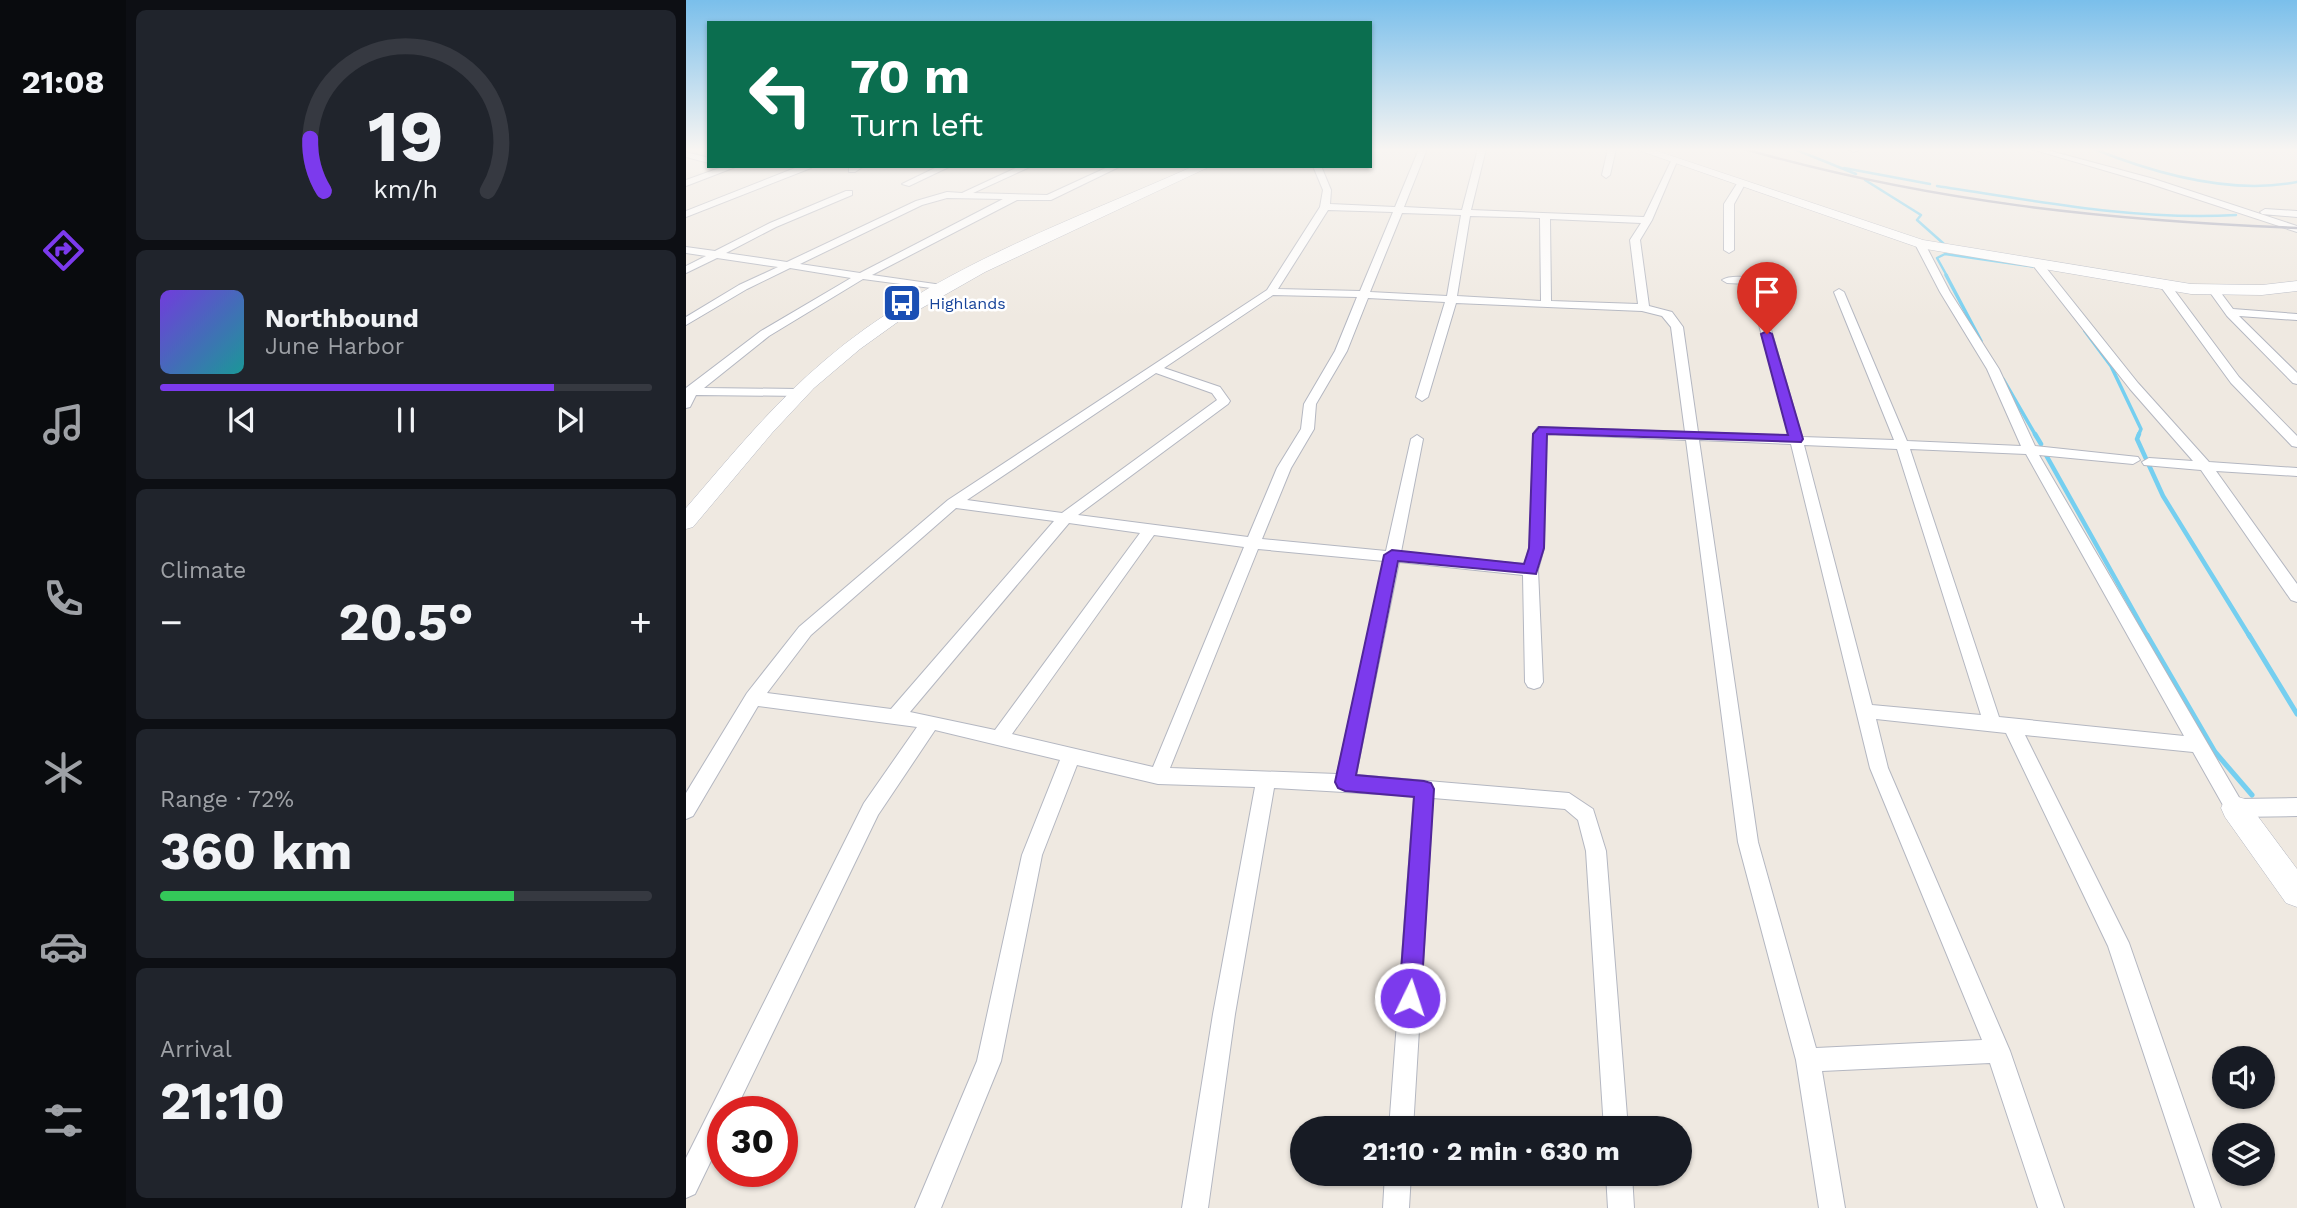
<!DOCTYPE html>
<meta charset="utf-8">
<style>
:root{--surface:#171b24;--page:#20242c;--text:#f1f3f6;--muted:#9ea1a6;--line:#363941;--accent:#7c3aed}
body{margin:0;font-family:"Work Sans",sans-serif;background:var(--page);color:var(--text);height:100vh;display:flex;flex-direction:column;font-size:26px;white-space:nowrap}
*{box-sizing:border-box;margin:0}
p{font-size:23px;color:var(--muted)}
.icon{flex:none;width:38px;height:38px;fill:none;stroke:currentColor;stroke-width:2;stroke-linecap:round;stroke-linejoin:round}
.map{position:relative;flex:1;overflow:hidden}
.drawer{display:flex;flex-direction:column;gap:10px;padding:10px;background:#0d0f14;width:560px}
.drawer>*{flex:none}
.banner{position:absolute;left:21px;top:21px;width:665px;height:147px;border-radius:0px;box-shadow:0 2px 5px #0004;background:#0b6e4f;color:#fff;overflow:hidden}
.tools{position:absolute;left:1526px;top:1046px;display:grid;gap:14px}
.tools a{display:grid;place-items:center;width:63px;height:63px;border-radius:50%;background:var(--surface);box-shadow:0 2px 5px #0004;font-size:35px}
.speed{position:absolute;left:21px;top:1096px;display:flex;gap:14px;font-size:35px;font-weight:700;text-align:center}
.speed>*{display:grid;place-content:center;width:91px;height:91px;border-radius:50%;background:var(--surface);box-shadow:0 2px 5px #0004;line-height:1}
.speed .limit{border:10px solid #d22;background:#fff;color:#111}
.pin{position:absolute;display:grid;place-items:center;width:60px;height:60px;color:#fff;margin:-72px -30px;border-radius:50% 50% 50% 0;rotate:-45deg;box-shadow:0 0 7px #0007}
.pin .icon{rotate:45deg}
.me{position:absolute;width:77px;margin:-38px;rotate:4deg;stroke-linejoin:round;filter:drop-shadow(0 0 5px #0008)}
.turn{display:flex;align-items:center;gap:24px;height:147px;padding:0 28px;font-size:32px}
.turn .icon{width:91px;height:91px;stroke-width:2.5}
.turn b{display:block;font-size:49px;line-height:60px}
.big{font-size:52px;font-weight:700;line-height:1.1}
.drawer .tile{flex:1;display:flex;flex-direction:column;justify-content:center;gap:10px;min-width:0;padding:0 24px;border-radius:10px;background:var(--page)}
.drawer .dial{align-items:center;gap:0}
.dial svg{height:182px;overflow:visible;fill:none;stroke:var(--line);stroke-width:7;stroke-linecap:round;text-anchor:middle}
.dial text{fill:var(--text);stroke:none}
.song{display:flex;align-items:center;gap:21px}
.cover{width:84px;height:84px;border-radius:10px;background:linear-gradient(135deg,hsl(260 70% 55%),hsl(180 70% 35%))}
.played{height:7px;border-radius:4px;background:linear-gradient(90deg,var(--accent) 80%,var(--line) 80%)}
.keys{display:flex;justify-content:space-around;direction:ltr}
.heat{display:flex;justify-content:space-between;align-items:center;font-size:38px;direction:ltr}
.charge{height:10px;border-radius:5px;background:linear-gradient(90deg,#34c759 72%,var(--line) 0)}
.trip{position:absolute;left:604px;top:1116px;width:402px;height:70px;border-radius:35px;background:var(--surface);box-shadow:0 2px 5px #0004;font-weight:700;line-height:70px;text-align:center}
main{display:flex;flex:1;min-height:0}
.menu{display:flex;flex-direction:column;width:126px;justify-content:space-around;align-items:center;background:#090b0e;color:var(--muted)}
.menu .icon{width:49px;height:49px}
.menu .active{color:var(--accent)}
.menu b{font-size:32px;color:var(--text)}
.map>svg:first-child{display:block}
</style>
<main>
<nav class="menu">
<b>21:08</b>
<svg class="icon active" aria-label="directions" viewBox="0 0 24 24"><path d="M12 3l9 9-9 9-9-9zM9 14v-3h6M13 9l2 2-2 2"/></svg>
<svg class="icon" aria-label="music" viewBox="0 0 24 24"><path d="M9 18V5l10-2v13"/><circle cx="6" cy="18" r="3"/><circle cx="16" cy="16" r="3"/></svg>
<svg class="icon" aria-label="phone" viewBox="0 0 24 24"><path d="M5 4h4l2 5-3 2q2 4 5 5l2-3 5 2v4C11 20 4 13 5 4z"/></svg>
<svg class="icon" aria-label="climate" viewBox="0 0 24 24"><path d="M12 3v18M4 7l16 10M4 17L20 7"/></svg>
<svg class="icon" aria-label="car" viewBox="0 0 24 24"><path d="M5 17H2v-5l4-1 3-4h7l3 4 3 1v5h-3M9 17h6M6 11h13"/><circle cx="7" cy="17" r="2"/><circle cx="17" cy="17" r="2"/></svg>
<svg class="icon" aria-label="filters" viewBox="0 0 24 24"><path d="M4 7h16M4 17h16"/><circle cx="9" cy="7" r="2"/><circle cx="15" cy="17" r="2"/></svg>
</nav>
<section class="drawer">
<div class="tile dial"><svg viewBox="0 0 100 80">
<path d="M14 69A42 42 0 1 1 86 69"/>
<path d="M14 69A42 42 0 0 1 8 46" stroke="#7c3aed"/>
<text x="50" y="56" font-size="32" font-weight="700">19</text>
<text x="50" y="72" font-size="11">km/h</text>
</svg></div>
<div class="tile">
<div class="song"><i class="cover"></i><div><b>Northbound</b><p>June Harbor</p></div></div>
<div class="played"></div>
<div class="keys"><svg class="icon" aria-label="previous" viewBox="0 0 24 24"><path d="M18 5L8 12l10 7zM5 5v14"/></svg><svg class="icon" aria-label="pause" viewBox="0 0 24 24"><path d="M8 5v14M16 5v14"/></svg><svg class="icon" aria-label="next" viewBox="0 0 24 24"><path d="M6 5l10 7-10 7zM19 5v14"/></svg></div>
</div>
<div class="tile"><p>Climate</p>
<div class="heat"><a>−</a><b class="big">20.5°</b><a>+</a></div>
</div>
<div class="tile"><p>Range · 72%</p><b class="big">360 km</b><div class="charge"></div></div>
<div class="tile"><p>Arrival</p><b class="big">21:10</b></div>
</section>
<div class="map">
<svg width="1611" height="1208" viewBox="0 0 1611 1208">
<rect width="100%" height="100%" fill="#efe9e1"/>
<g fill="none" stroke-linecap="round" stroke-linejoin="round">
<path stroke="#75cff0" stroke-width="2.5" d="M1108 149 1170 174
M1408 149C1470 174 1544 195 1611 182
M1158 168 1244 184
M1179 180 1235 215 1231 220 1258 244
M1251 186C1350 201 1450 221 1550 215
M1261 276 1251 258 1259 254 1349 267"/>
<path stroke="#75cff0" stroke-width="3.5" d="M1260 275 1295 341
M1399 331 1425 366 1455 429 1452 436
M1317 379 1350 436"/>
<path stroke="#75cff0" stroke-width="4.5" d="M1349 434 1355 444
M1453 434 1451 439 1477 496 1564 637
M1360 455 1462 637"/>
<path stroke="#75cff0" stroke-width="5" d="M1461 635 1529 752 1566 795
M1563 635 1611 714"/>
<g stroke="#b4b7c1" stroke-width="2">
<path id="street" d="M733 149H741L718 207 776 210 792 149H800L785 210 958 217 985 161 992 159 966 220 954 240 963 306 986 312 997 327 1012 432 1103 436 1062 284 1041 283 1036 280C1044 275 1063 276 1071 281L1116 437 1208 440 1148 292 1153 289 1158 292 1221 441 1335 446 1301 369 1254 292 1229 244 1234 241 1239 244 1264 292 1313 369 1349 446 1452 457 1454 460 1447 464 1353 455 1554 799 1611 798V816L1549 817 1542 814 1507 752 1339 735 1443 943 1535 1208H1509L1422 946 1320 733 1190 719 1202 768 1324 1051 1378 1208H1352L1304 1063 1136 1071 1159 1208H1133L1110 1060 1052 842 1000 440 860 434 858 548 852 570 857 682 854 687 848 689 842 687 839 682 837 575 713 562 670 775 883 793 907 809 920 851 942 1129H918L900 851 892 820 879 809 747 798 727 1129H703L728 796 588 788 549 1014 522 1208H496L527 1014 569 787 472 784 391 765 356 855 315 1061 255 1208H229L291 1061 336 855 374 760 249 730 192 815 49 1111H37V1136L9 1194 0 1198V1158L178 803 231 727 72 706 7 816 0 819V793L61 693 113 627 262 500 581 290 634 207 637 190 627 166H635L645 190 644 204 709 207ZM642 210 707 212 674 291 592 289ZM716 213 775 215 761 296 684 292ZM784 216 854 218 855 301 771 296ZM864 219 955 223 944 240 952 304 865 301ZM587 295 671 297 649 351 618 404 615 429 591 468 562 537 392 515 542 404 544 401 534 387 478 368ZM682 298 759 302 730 397 736 401 742 397 770 303 956 311 976 316 985 327 999 432 852 427 847 434 844 548 838 564 715 552 737 439 731 435 725 439 700 551 576 539 605 468 628 429 630 404 661 351ZM470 373 526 393 531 400 376 513 281 500ZM1013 440 1105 444 1184 768 1296 1040 1130 1048 1072 842ZM1118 445 1211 449 1295 715 1186 705ZM1224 449 1340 454 1498 736 1313 717ZM270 508 368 521 205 709 81 693 125 635ZM383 523 454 533 309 730 224 712ZM468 535 558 547 467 767 326 734ZM572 549 698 561 651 774 484 768Z
M922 149H930L924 175 920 178 916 175Z
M1162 149H1171L1172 150 1168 152Z
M1345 149H1357L1468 179 1611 226V232L1462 183Z
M0 152 23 158V163L0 157Z
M39 166H52L0 186V180Z
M114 166 125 168 0 217V211Z
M167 166H178L169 172H163V168Z
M253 166H265L223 186 216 184Z
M334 166H346L287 193 361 195 424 166H435L365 200H331L186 275 256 285 261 288 260 290 177 279 83 336 18 388 113 389 119 393 117 396 10 395 4 407 0 408V388L75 331 165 278 104 268 61 289 0 325V317L53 285 92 267 31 258 0 273V266L20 256 0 253V247L29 251 84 223 160 191H166V195L90 227 40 253 101 262 230 201 261 192 276 193ZM261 198 317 199 174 273 114 264 236 205Z
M1055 181 1059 184 1048 204V250L1043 253 1038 250V204L1052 182Z
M1579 209 1611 211V217L1576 214 1574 212Z
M1349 264H1357L1452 383 1523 462 1611 468V476L1530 471 1611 584V602L1605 600 1515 470 1458 465 1456 462 1463 458 1507 461 1444 389 1349 268Z
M1475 283H1483L1553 377 1611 436V447L1606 446 1545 383 1475 287Z
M1524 289H1532L1547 309 1611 314V320L1553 316 1611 373V384L1607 383 1541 316 1523 291Z
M699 1174H725L723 1208H697Z
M920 1174H946L948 1208H922Z"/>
</g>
<g stroke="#b4b7c1" stroke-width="1">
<path id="secondary" d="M949 149H965L1237 240 1505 284 1576 285 1611 281V291L1576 295 1505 294 1234 248Z
M508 166H525L299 272 213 321 174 349 128 388 86 433 7 527 0 529V508C44 457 86 405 138 361 244 270 382 222 508 166Z
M1549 796 1559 799 1611 869V907L1600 903 1539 817 1535 808 1539 799Z"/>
</g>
<use href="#street" fill="#fff" fill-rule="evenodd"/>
<use href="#secondary" fill="#fff" fill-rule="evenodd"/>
<path stroke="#a3a6b8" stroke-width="2.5" d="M1058 149C1244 202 1419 220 1611 228"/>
</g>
<linearGradient id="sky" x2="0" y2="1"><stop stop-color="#7abfeb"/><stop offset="0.47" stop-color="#f8f5f2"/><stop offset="1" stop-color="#f8f5f2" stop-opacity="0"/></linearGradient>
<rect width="1611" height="318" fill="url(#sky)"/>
<path fill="#7c3aed" stroke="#51269a" stroke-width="2" d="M1081 331 1086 334 1117 439 1115 442 861 434 858 548 850 574 712 561 670 775 738 781 745 783 748 789 735 998 732 1006 724 1009 716 1006 713 998 728 797 659 791 652 788 649 782 698 555 706 550 838 564 843 548 847 434 853 427 1102 435 1075 334Z"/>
<defs>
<g id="bus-square" transform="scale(2.0125)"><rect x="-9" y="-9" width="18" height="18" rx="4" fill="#1a4fb4" stroke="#fff"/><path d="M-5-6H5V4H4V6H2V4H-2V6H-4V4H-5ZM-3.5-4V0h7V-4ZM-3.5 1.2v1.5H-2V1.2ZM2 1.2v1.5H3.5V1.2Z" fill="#fff"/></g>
</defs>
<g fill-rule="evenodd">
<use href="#bus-square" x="216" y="303"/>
</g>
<g text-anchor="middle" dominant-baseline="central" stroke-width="5" stroke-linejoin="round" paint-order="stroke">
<g font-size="16" fill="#164399" stroke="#fff" text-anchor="start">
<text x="243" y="303">Highlands</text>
</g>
</g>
</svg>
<div class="tools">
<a><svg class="icon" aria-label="sound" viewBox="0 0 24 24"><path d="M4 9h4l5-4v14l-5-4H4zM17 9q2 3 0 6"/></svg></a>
<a><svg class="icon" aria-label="layers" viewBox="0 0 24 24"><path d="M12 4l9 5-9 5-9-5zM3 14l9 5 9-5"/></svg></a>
</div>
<div class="speed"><div class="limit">30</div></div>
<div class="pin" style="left:1081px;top:334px;background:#d93025"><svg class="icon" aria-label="arrive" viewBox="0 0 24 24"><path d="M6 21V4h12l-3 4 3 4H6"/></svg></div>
<svg class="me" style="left:724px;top:998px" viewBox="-20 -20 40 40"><circle r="17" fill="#7c3aed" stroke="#fff" stroke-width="3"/><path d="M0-11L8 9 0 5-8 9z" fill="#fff"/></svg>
<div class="trip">21:10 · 2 min · 630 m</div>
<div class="banner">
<div class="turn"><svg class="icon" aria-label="left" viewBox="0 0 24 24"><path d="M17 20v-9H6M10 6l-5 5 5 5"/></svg><div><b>70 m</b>Turn left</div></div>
</div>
</div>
</main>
